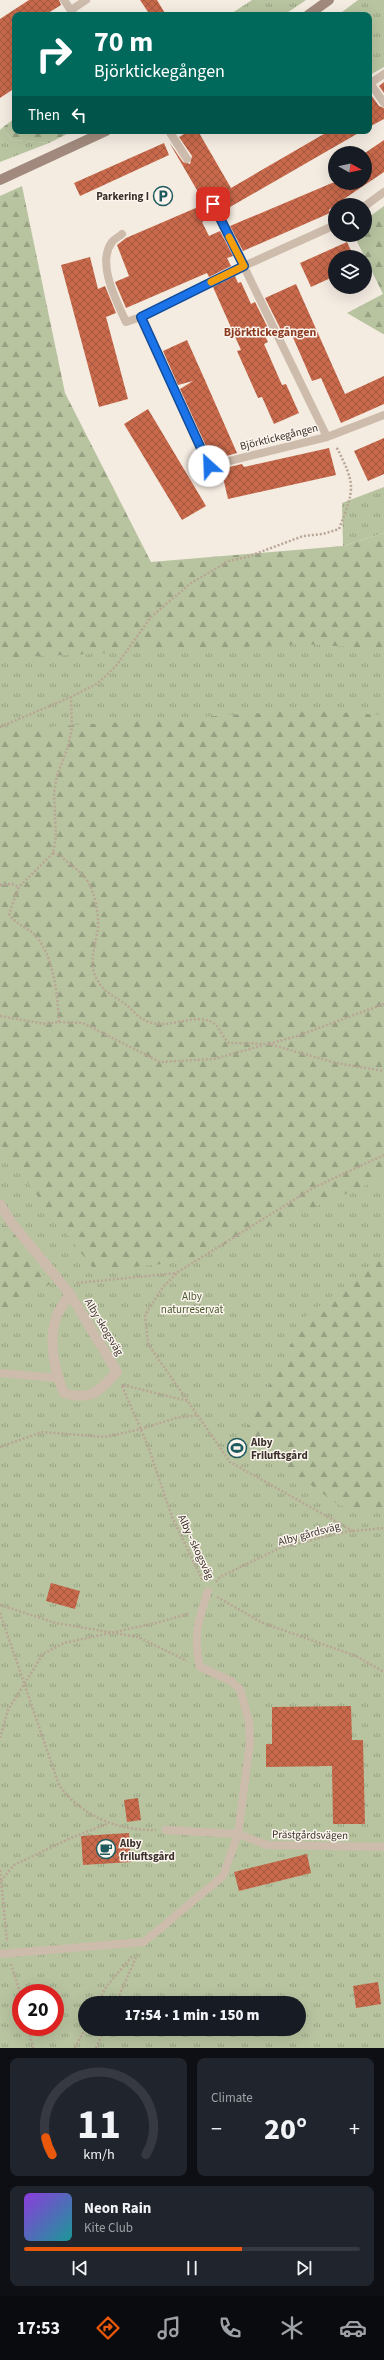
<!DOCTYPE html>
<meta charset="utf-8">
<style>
:root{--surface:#171b24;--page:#20242c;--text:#f1f3f6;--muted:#9ea1a6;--line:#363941;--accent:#ea580c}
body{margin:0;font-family:"Source Sans 3",sans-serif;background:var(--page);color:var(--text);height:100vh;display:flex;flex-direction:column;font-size:15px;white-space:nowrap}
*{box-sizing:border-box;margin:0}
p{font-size:13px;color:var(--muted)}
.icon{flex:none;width:22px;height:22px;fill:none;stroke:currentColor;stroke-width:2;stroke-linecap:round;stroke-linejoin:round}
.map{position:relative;height:2048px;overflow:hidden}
.sheet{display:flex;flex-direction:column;gap:10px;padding:10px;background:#0d0f14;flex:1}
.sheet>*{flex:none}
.top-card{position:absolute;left:12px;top:12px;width:360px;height:122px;border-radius:8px;box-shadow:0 4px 16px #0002;background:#00695c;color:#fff;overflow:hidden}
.needle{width:26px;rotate:98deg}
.tools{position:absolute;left:328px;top:146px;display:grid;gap:8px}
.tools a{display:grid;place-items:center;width:44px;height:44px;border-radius:50%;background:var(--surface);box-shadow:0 4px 16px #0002;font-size:20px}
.speed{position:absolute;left:12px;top:1984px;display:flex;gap:8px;font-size:20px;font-weight:700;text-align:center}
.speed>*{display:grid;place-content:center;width:52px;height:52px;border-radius:50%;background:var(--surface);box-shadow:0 4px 16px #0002;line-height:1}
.speed .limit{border:6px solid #d22;background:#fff;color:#111}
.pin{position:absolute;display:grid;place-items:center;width:34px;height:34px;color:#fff;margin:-17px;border-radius:8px;box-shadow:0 2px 6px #0006}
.me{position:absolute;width:44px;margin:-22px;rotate:335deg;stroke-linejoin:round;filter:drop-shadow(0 0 3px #0008)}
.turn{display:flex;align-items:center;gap:14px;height:84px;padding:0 16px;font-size:18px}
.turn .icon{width:52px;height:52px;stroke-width:2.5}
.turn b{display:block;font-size:28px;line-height:34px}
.then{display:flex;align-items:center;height:38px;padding:0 16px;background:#0003;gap:8px;font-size:15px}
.big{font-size:30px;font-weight:800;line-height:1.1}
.sheet .tile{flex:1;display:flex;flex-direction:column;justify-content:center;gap:6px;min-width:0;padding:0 14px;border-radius:8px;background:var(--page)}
.sheet .dial{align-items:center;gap:0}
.dial svg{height:104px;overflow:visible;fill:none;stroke:var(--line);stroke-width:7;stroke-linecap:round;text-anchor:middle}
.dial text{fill:var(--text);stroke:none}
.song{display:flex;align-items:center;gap:12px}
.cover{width:48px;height:48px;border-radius:6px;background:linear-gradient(135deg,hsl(270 70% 55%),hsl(180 70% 35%))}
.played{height:4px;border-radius:2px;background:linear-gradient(90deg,var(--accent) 65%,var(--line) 65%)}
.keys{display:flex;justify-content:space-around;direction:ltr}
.heat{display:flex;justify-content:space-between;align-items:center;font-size:22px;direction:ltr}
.sheet .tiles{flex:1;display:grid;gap:10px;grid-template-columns:1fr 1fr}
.tile:last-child{grid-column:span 2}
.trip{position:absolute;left:78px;top:1996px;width:228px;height:40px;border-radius:20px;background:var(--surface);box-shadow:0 4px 16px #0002;font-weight:800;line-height:40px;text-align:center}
.tabs{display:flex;height:64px;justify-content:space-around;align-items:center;background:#090b0e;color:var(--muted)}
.tabs .icon{width:28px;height:28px}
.tabs .on{color:var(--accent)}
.tabs b{font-size:18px;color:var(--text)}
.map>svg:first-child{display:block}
</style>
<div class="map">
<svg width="384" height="2048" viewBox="0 0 384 2048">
<defs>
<pattern id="grass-tufts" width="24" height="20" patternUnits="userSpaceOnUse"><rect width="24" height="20" fill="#b8c4a0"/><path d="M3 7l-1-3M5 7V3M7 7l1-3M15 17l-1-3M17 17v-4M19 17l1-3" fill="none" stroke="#97a083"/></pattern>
<pattern id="forest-firs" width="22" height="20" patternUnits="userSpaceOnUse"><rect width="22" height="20" fill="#b8c4a0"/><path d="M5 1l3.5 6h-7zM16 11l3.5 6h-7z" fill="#97a083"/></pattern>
<pattern id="building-cross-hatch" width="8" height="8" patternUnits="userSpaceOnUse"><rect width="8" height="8" fill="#c8694b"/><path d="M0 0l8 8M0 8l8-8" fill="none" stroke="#a4573f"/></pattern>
</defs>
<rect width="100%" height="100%" fill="#f4ebe1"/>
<path fill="url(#grass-tufts)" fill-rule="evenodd" d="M252 0H306L284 15H229Z
M358 0H384V67L370 75 369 15H338Z
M2 128 12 140 49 143 0 162V130Z
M384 487V533L343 546 342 503Z
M384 573V2048H0V612ZM21 1993H55V2027H21ZM85 2003H299V2029H85Z"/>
<path fill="url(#forest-firs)" d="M15 118V131H73L49 143 12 140 2 128Z
M22 186 65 393 151 562 343 546 384 533V649L304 644 0 658V196Z
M384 206V334H383L347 313 383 294 354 235H365V220Z
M307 710 384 715V1178L182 1262 95 1271 17 1169 0 1142V730Z
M0 1224 12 1230 50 1284 0 1316Z
M384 1257V1510L340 1506 243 1436 305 1317Z"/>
<path fill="url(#building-cross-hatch)" d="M29 0H59L61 5 45 15H15V88L0 98V19Z
M140 0H157L166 15H150Z
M384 82V93L379 86Z
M369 92 379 106 384 108V119L369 127Z
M189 131H198L231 188 329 131H362L223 211 214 192 206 190 204 197 213 216 202 222 209 236 220 231 233 256 227 258 231 266 209 277 207 273 126 308 115 282 129 276 117 245 126 238 205 204 169 142 183 162 190 164 192 156 179 137Z
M384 140V172L335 205 329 210 330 213 243 251 230 226 332 183H365V153Z
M164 143 169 155 80 196 74 183Z
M347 242 354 257H335V276L311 287 300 263Z
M90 257 98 289 105 286 116 313 106 317 128 399 99 407 61 265Z
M235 276 238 283 241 282 251 304 255 302 271 334 265 336 268 342 264 344 282 385 286 384 299 413 274 424 262 397 258 398 237 351 241 350 213 287Z
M296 284 345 394 384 376V404L341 423 321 378 312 381 288 326 281 330 265 298Z
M187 340 204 378 237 453 219 458 218 454 211 457 180 389 193 381 178 385 163 351Z
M148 409 206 506 182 520 124 424Z
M384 438V474L368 481 354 451Z
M329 448 336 475 228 499 221 469 242 464 244 467Z
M51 1583 80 1591 75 1609 46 1601Z
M351 1706 352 1740H363L365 1824H333L332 1766 266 1767V1744H272V1707Z
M138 1798 141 1820 127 1822 124 1800Z
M129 1833 131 1862 83 1865 81 1836Z
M307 1854 311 1873 239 1891 234 1872Z
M378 1982 381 2004 356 2008 353 1986Z"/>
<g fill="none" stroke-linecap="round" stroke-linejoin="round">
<path stroke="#b9a596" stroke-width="2.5" stroke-dasharray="2 2" stroke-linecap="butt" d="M0 727 71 697 98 683 116 666 151 617 191 583 229 561 247 557 303 536 323 534 339 529C355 487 356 486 336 446
M53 853 60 855C69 865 81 870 88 882 95 892 99 916 98 929 94 951 86 969 103 988 108 994 119 999 125 1004 133 1010 139 1019 149 1022 167 1029 188 1016 206 1020 220 1023 220 1035 229 1043L269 1044 336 1063 384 1071
M0 885 12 884 19 887
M0 1016 46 1024 59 1022 83 1023 160 1062 214 1059 264 1045
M59 1022C57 994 55 961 37 937 29 928 16 925 9 914L19 887 53 853 56 837 54 793 57 775 67 750 72 728 71 697
M269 1044 297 1036 384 1004
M77 1283 177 1273
M123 1385 188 1401
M122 1386 148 1446 172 1517 203 1581
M0 1447 42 1432 105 1437 141 1429 176 1418 198 1415
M353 1531 230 1462 148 1344 145 1315 163 1287 178 1272 313 1188 384 1155
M216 1582 220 1577 280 1548 344 1532 384 1528
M217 1597 263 1623 356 1656 384 1672
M0 1605 56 1623 138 1637 187 1661
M0 1613 59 1785C81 1816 118 1831 156 1830
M0 1738 8 1710 43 1654 64 1643 156 1623 188 1614
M0 1870 7 1942
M1 1881 14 1865 73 1837 107 1824
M11 1964 21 1996
M98 2003 106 1987 133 1955
M116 2003 137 1955
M28 2027 33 2048
M75 2048 85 2029
M96 2048 105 2029"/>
<path stroke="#cdbbac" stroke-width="8" d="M64 0 74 15
M71 10 86 0
M370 83 384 103
M369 84 384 74
M169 131 187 159
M209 195 327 437 209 466 141 317 244 266 335 225
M365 206 384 192
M122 234C119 237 114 239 112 242 96 263 117 302 126 322L141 317
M327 437 384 415
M0 1373 57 1378
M166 1830 238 1834 267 1845 384 1847
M0 1954 144 1942 223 1876 238 1834 250 1742 249 1722 240 1689 231 1681 200 1667C193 1636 198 1621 208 1591"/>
<path stroke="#cdbbac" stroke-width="10" d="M0 1204 11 1222 70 1294 117 1372C98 1392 92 1401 64 1393 54 1371 48 1338 57 1315 60 1308 66 1300 70 1294"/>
<path stroke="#a18a7d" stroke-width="10" d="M308 15 329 0
M0 180 106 131"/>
</g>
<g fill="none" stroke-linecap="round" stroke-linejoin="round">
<g stroke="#114b97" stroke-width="10">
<path id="route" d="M209 466 141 317 244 266 213 204"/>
</g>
<use href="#route" stroke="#1a73e8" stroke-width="7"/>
<path stroke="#f59e0b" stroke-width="7" d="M211 282 244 266 229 237"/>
</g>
<defs>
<g id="parking-ring" transform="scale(1)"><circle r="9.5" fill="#fbf5ee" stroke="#1f5a5e" stroke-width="1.5"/><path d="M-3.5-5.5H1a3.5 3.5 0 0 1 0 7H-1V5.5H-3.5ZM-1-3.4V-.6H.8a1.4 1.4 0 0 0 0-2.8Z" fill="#1f5a5e"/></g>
<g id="stadium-ring" transform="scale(1)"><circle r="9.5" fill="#fbf5ee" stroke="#1f5a5e" stroke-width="1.5"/><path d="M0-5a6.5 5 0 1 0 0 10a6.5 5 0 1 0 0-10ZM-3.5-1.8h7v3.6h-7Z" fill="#1f5a5e"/></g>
<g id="cafe-ring" transform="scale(1)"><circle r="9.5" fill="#fbf5ee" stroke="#1f5a5e" stroke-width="1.5"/><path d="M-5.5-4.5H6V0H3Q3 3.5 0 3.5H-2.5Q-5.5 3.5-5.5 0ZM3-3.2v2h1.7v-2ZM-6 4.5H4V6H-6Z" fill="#1f5a5e"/></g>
</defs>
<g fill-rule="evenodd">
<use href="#parking-ring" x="163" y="196"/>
<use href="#stadium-ring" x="237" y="1448"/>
<use href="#cafe-ring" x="106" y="1849"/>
</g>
<g text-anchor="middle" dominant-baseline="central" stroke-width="3" stroke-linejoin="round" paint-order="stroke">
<g font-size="11" font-weight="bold" fill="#3b302b" stroke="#fbf5ee" text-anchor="start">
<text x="149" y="196" text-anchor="end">Parkering I</text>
<text x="251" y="1442">Alby<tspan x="251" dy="13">Friluftsgård</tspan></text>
<text x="120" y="1843">Alby<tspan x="120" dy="13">friluftsgård</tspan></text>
</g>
<g font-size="11" fill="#3b302b" stroke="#fbf5ee">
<text transform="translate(279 437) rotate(-14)">Björktickegången</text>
<text transform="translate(104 1327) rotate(59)">Alby skogsväg</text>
<text transform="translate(309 1534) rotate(-15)">Alby gårdsväg</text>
<text transform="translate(196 1547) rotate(65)">Alby - skogsväg</text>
<text transform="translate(310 1835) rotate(1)">Prästgårdsvägen</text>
</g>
<g font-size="11" fill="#4a5a2e" stroke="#fbf5ee">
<text x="192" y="1296">Alby<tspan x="192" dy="13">naturreservat</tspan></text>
</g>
<g font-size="12" font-weight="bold" fill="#8c3b22" stroke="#fbf5ee">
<text x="270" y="332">Björktickegången</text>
</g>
</g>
</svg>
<div class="tools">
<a><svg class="needle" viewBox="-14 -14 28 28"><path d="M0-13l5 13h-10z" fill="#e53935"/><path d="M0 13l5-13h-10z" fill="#9ea1a6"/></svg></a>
<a><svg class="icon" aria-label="search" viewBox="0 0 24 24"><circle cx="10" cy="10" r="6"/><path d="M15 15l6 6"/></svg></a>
<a><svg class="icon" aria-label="layers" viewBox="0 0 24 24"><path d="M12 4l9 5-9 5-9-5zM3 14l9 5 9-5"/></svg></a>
</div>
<div class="speed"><div class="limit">20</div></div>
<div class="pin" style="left:213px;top:204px;background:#d93025"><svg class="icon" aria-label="arrive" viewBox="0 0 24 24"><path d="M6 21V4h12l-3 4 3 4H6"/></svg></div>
<svg class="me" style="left:209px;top:466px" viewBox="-20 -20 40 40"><circle r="19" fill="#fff"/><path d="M0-13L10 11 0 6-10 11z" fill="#1a73e8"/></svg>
<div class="trip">17:54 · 1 min · 150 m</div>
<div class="top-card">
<div class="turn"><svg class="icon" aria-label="right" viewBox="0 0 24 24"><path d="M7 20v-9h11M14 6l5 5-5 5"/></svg><div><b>70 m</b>Björktickegången</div></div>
<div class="then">Then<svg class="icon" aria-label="left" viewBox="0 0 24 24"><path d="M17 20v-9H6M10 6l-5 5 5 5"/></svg></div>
</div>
</div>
<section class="sheet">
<div class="tiles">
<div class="tile dial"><svg viewBox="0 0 100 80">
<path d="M14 69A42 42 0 1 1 86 69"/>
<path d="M14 69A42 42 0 0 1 9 56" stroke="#ea580c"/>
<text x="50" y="56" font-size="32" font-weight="700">11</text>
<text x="50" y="72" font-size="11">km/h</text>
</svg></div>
<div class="tile"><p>Climate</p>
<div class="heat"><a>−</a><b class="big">20°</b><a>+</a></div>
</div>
<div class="tile">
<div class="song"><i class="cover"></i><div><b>Neon Rain</b><p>Kite Club</p></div></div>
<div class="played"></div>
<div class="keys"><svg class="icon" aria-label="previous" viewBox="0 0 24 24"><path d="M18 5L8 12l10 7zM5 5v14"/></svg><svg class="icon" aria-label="pause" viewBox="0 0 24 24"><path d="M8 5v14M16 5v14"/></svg><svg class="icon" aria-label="next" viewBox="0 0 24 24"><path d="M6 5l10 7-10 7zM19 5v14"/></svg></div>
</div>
</div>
</section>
<nav class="tabs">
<b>17:53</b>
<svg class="icon on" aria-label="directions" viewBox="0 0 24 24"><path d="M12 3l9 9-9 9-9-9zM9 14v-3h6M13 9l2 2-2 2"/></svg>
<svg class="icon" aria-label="music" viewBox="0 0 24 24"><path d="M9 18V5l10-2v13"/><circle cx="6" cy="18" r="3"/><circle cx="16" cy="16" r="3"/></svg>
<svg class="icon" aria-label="phone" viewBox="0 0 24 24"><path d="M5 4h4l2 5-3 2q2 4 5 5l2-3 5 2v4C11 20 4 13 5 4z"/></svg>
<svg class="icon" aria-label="climate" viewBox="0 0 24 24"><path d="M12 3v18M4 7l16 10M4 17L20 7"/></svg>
<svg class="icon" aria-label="car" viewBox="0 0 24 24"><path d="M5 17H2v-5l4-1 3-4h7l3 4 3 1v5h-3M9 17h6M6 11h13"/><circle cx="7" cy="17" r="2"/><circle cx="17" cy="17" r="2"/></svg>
</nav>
